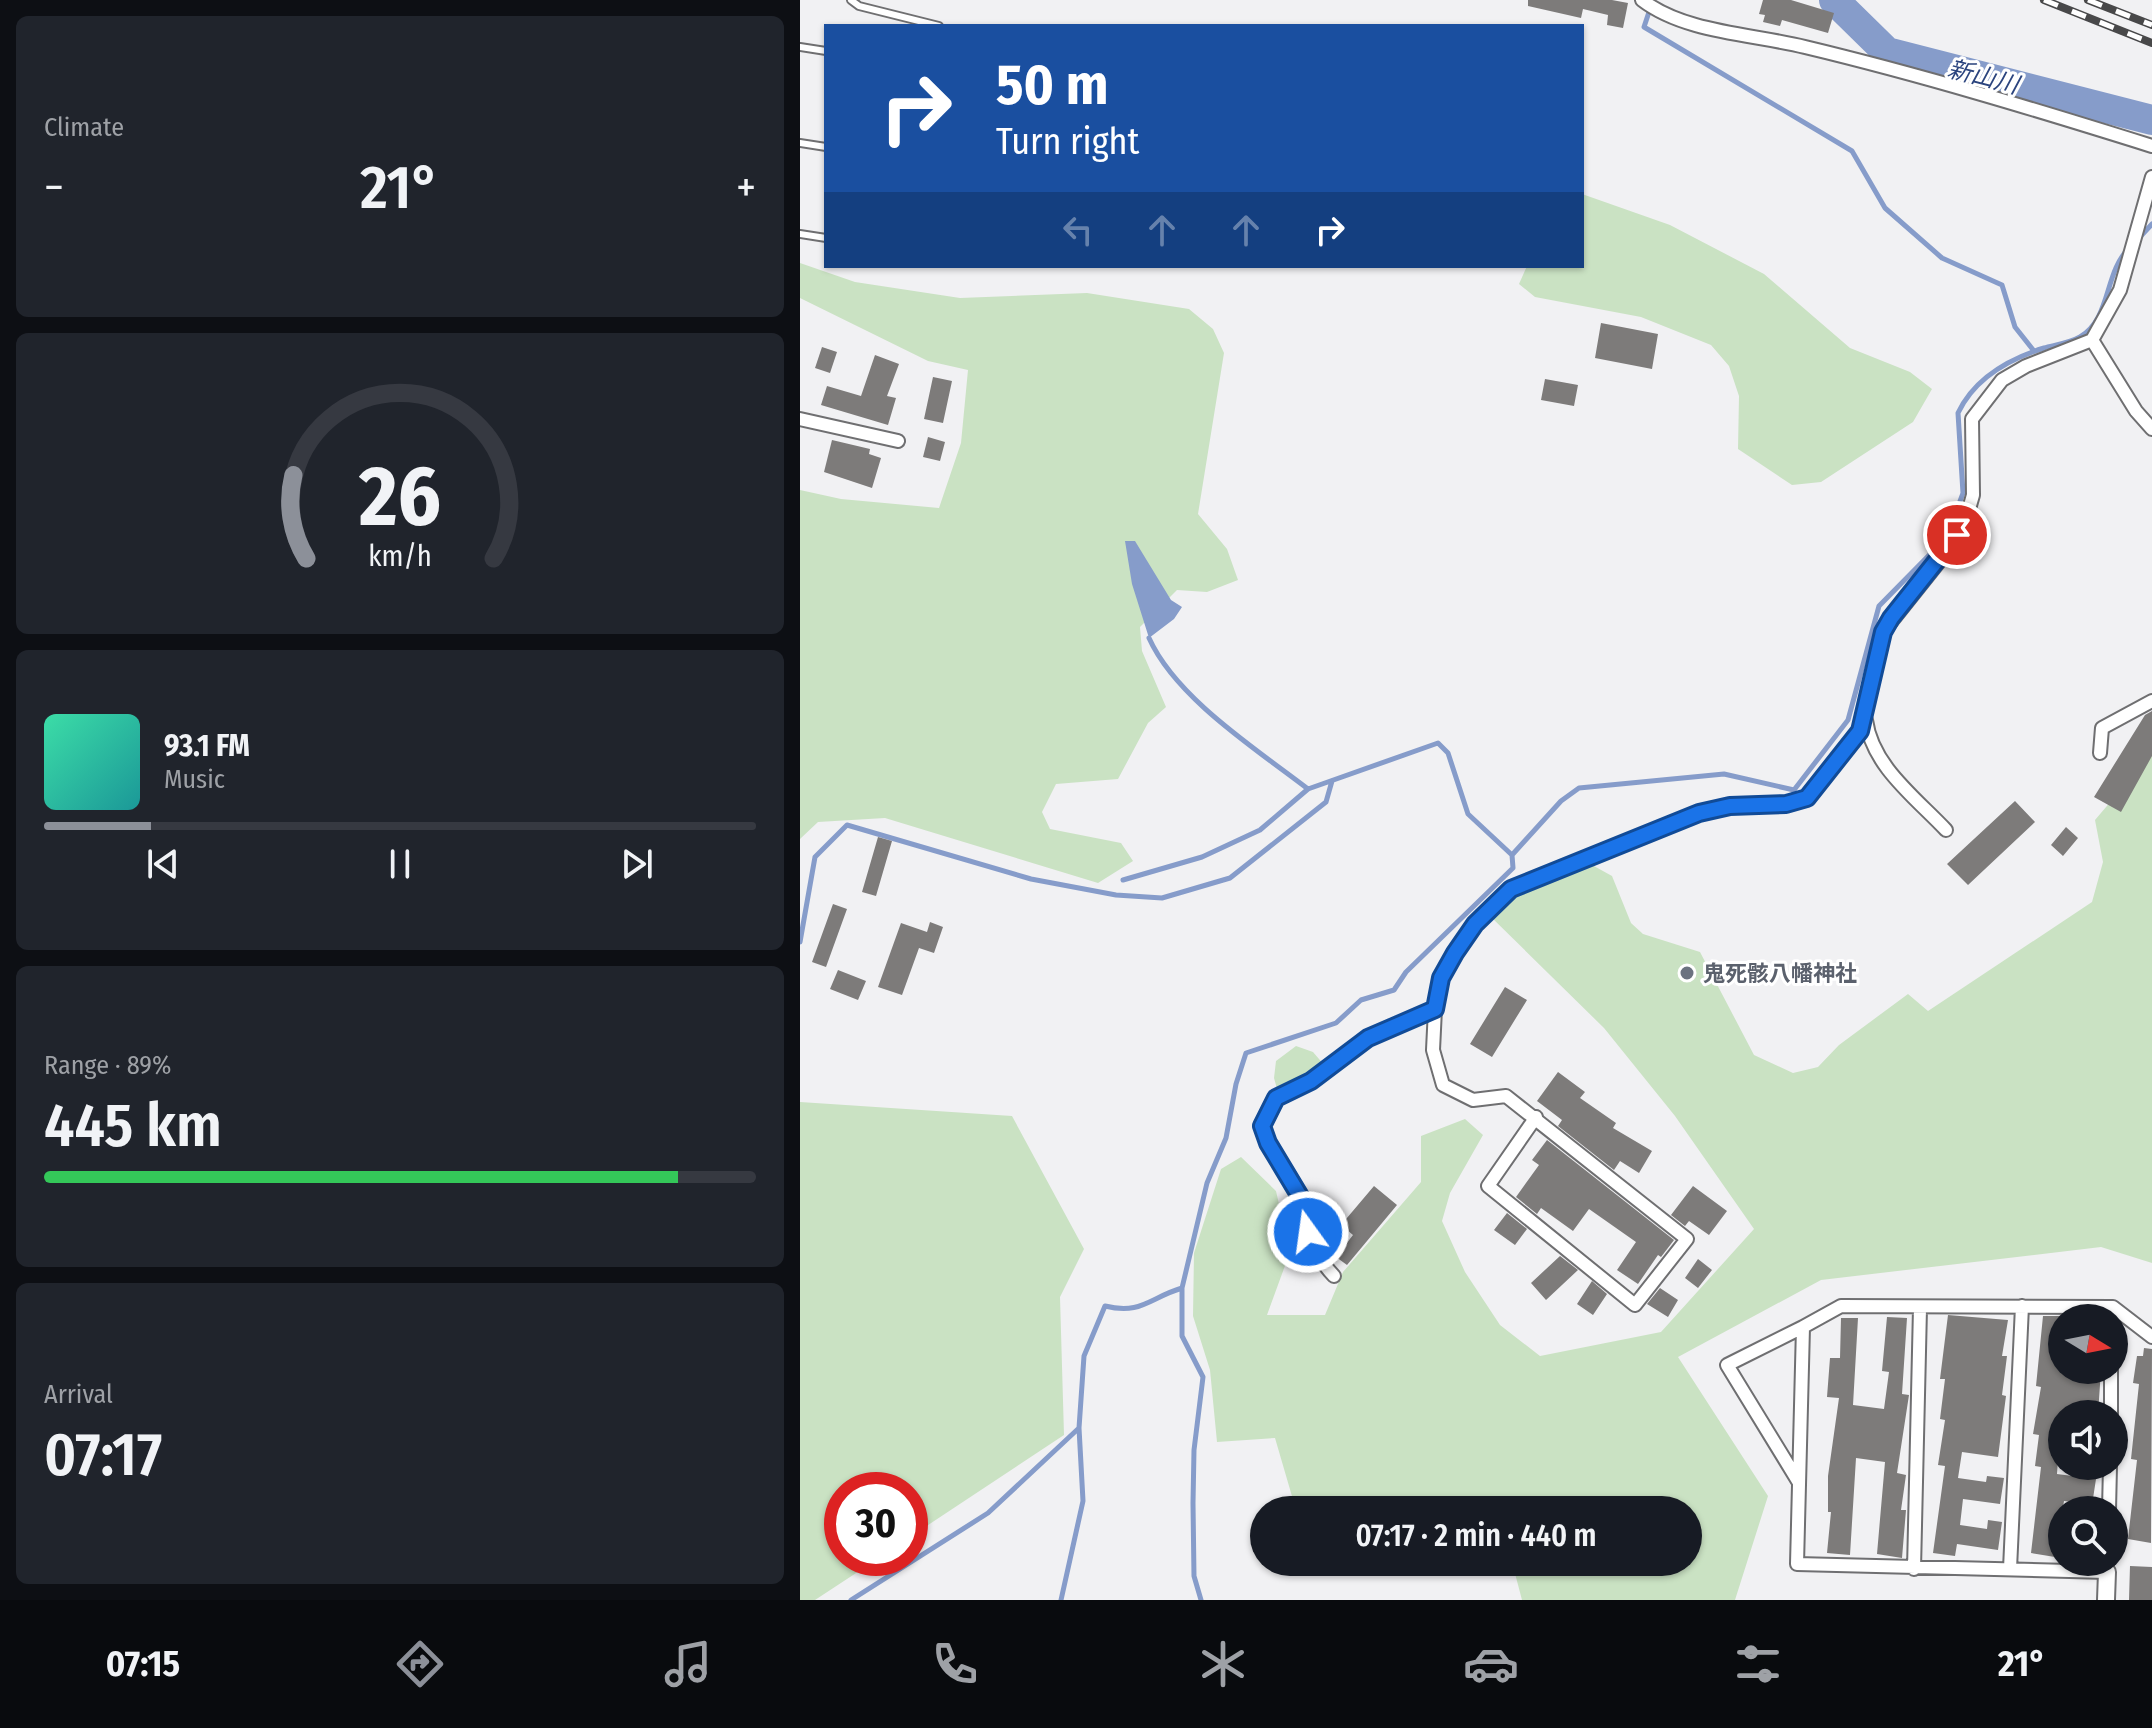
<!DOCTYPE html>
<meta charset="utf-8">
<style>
:root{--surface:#171b24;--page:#20242c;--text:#f1f3f6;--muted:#9ea1a6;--line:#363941;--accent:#8c9099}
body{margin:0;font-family:"Fira Sans Condensed","Noto Sans JP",sans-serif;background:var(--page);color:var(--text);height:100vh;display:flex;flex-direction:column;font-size:30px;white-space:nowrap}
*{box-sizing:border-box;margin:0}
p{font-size:26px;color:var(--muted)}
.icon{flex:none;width:44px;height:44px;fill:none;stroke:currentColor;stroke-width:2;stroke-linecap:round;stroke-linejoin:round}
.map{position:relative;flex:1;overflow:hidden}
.panel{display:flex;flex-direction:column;gap:16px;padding:16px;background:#0d0f14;width:800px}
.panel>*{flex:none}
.banner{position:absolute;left:24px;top:24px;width:760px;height:244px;border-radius:0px;box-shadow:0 2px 6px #0004;background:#1a4fa0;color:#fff;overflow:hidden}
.needle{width:52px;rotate:100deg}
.controls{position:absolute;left:1248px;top:1304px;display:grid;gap:16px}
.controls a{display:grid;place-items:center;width:80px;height:80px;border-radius:50%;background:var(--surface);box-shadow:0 2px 6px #0004;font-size:40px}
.speed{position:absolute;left:24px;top:1472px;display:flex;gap:16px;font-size:40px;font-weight:700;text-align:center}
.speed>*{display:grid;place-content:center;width:104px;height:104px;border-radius:50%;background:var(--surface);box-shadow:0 2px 6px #0004;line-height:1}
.speed .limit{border:12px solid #d22;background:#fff;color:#111}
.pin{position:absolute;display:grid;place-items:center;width:68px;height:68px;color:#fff;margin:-34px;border:4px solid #fff;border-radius:50%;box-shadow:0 2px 8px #0007}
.me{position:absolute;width:88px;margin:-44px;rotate:346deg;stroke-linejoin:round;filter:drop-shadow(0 0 6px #0008)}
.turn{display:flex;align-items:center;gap:28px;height:168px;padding:0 40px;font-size:36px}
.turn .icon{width:104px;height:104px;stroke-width:2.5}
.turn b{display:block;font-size:56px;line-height:68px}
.lanes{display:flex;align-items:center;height:76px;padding:0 40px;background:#0003;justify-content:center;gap:40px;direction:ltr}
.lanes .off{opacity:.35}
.big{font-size:60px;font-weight:600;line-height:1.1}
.panel .widget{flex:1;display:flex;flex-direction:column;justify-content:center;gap:12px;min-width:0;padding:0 28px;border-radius:12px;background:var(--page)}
.panel .dial{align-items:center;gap:0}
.dial svg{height:208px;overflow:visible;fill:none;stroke:var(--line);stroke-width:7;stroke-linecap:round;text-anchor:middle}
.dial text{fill:var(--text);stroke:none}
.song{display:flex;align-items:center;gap:24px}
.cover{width:96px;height:96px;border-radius:12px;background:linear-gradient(135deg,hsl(160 70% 55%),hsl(180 70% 35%))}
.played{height:8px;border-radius:4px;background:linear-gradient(90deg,var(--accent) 15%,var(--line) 15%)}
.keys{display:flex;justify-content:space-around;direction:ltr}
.heat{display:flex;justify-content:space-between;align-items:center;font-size:44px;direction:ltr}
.charge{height:12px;border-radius:6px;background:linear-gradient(90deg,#34c759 89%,var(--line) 0)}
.trip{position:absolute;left:450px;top:1496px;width:452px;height:80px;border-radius:40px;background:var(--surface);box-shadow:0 2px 6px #0004;font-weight:600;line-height:80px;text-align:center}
.tab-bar{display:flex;height:128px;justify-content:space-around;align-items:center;background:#090b0e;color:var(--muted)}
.tab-bar .icon{width:56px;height:56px}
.tab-bar .active{color:var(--accent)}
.tab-bar b{font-size:36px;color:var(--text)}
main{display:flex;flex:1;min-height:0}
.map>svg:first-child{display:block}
</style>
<main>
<section class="panel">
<div class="widget"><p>Climate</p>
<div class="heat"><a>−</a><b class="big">21°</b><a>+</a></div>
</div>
<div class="widget dial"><svg viewBox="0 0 100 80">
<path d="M14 69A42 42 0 1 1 86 69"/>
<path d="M14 69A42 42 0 0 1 9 37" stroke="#8c9099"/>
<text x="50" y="56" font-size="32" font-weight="700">26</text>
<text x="50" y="72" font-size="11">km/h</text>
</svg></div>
<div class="widget">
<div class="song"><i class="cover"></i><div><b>93.1 FM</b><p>Music</p></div></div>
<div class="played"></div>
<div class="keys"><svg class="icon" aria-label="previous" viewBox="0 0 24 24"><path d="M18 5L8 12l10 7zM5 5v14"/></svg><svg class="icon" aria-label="pause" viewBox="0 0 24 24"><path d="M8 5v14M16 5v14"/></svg><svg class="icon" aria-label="next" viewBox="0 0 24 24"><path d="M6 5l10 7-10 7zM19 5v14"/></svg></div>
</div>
<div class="widget"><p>Range · 89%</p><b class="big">445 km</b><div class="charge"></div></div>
<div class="widget"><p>Arrival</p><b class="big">07:17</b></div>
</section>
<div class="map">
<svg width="1352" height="1600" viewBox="0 0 1352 1600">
<rect width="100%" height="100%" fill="#f1f1f3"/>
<path fill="#cae2c3" d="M782 194 870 225 964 274 1050 348 1110 372 1132 389 1113 422 1021 482 992 485 938 449 939 396 929 366 911 345 841 317 735 297 719 284 727 266H782Z
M0 263 55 282 160 298 287 293 389 309 413 329 424 353 398 514 427 549 438 580 407 592 377 590 340 627 342 651 366 707 348 723 318 779 256 784 242 812 250 829 321 843 333 861 298 883 85 818 18 822 0 839V490L41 499 139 508 161 443 168 370 128 361 0 298Z
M1352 753V1263L1301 1247 1021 1280 878 1357 968 1496 935 1600H722L712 1562H888V1510H496L475 1438 417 1442 410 1370 393 1316 394 1253 421 1169 441 1157 476 1191 490 1252 467 1315H525L543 1272 621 1182V1136L665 1119 683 1135 650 1193 642 1221 665 1272 700 1325 740 1356 861 1332 954 1229 875 1116 804 1028 690 916 722 891 783 860 812 876 831 923 843 934 900 952 954 1055 993 1073 1018 1067 1039 1045 1108 994 1128 1011 1292 902 1303 862 1295 820Z
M496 1046 513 1052 525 1066 479 1096 474 1078 476 1061Z
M0 1102 212 1116 284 1249 260 1297 264 1435 110 1537V1490H42V1558H79L15 1600H0Z"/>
<path fill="#869cca" d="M325 541H335L371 600 382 607 374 619 349 638 332 584Z"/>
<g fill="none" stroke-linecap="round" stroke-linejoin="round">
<path stroke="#869cca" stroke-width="5" d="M851 6 844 27 1052 151 1085 208 1142 258 1202 285 1215 327 1234 351
M1339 238 1352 224
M349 638C376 698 456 749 508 789
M323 880 402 857 460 830 508 789 638 743 648 753 668 814 712 855
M0 942 15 857 47 825 231 879 316 895 362 898 430 878 526 802 532 781
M51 1600 188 1513 279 1428 284 1356 305 1306C341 1315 349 1298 382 1288
M261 1600 283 1501 279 1428
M401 1600 394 1576 393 1503 394 1450 403 1377 382 1336V1288L407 1183 426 1138 436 1084 446 1053 536 1023 561 1000 594 990 606 972 713 868 712 855 761 801 779 788 924 774 994 790 1048 720 1079 606 1147 537 1163 493 1158 413C1175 377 1209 359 1244 348 1255 345 1270 343 1280 337 1311 319 1304 273 1329 248"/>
<path stroke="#869cca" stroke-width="30" d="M1034 0 1087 52 1352 120"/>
</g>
<path fill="#7d7b7a" d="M728 0H812L828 3 823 28 807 25 808 15 783 9 781 18 728 6Z
M963 0H991L1034 13 1028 33 982 20 980 26 963 22 965 15 959 14Z
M801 323 858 334 852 369 795 358Z
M22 347 37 352 30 373 15 368Z
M75 355 99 364 87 396 96 398 88 425 21 405 27 386 61 396Z
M133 377 152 381 143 423 124 419Z
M745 379 778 385 774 406 741 400Z
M128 437 145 442 140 461 123 457Z
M32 440 70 449 69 454 81 458 72 488 24 472Z
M1352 711V756L1321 812 1294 797 1345 715Z
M1215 801 1235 822 1168 885 1147 864Z
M1266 827 1278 838 1263 856 1251 845Z
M78 837 92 841 76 896 62 892Z
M33 904 47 909 26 967 12 962Z
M130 922 143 927 134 953 119 948 102 995 78 987 101 923 127 932Z
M38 970 66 981 58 1000 30 989Z
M705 987 727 1000 692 1057 670 1044Z
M758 1072 785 1092 780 1098 816 1123 813 1128 852 1151 839 1173 820 1161 814 1170 758 1126 762 1120 737 1101Z
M747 1140 874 1240 861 1257 858 1255 838 1284 817 1270 836 1242 789 1209 773 1231 741 1208 737 1214 716 1197 739 1165 732 1160Z
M574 1186 597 1205 547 1265 536 1257 553 1235 541 1225Z
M893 1186 927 1211 909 1235 889 1221 885 1226 871 1215Z
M707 1213 727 1229 715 1245 694 1230Z
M760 1256 778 1270 746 1300 731 1283Z
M898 1259 912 1270 898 1288 885 1278Z
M792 1281 807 1294 793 1315 777 1304Z
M860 1288 878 1300 868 1317 847 1304Z
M1148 1315 1208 1320 1202 1356H1207L1202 1395 1206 1396 1198 1457 1162 1452 1158 1478 1186 1482 1187 1476 1204 1478 1200 1504 1163 1499 1160 1525 1187 1529 1188 1520 1202 1522 1198 1550 1157 1544 1155 1556 1133 1553 1145 1466 1138 1465 1145 1420 1140 1419 1145 1379H1140Z
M1243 1316H1264L1257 1363 1262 1364V1370H1301L1298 1414H1261L1257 1474 1296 1479 1292 1505 1264 1501 1255 1557 1231 1553 1241 1467 1235 1466 1239 1435 1233 1434 1241 1387 1236 1386Z
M1087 1317 1107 1318 1102 1394 1109 1395 1097 1473 1106 1475 1101 1510H1106L1102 1558 1077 1554 1085 1462 1056 1458 1050 1555 1027 1553 1031 1512H1028V1476L1039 1398 1027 1397 1030 1358H1040L1041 1318H1058L1053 1405 1084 1409 1089 1372 1082 1371Z
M1344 1348 1352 1349 1351 1543 1328 1539 1337 1460 1331 1459 1339 1384 1333 1383 1337 1356H1343Z
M1330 1566 1352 1567V1600H1329Z"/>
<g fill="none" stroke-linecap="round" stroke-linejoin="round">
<g stroke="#6f6f71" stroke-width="10">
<path id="service" d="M51 0 59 6 139 26
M0 47 26 51
M0 143 26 147
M0 234 26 238"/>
</g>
<g stroke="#6f6f71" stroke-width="16">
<path id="minor" d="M842 0C885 33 953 34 1005 47 1122 75 1237 110 1352 146
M1292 340 1336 411 1352 429
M0 419 98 441
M1066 720C1072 766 1116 798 1146 830
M1300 753 1302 728 1352 701
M635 1009 633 1050 643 1085 673 1100 706 1096 887 1239 835 1305 688 1186 736 1117
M534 1276C508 1249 513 1228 501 1197 490 1172 471 1152 462 1126L476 1098 511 1081 568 1038 635 1009 641 978 655 953 675 924 711 889 899 813 930 806 986 804 1007 798 1060 731 1083 632 1150 548 1167 516 1173 495 1172 419 1202 380 1226 366 1292 340 1320 290 1352 177
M1311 1414V1370
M998 1481 927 1365 1003 1327
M1309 1510 1310 1466
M1307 1562V1572L997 1564 1003 1327 1041 1306 1313 1307 1352 1337
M1114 1569 1120 1308
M1210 1569 1222 1306"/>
</g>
<g stroke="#6f6f71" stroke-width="20">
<path id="tertiary" d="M1306 1600 1307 1572"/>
</g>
<use href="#service" stroke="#fff" stroke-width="6"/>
<use href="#minor" stroke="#fff" stroke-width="12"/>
<use href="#tertiary" stroke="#fff" stroke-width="16"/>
<g stroke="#484849" stroke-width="8">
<path id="rail" d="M1244 0 1352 43
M1288 0 1352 25"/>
</g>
<use href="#rail" stroke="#fff" stroke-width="5" stroke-dasharray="15" stroke-linecap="butt"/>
</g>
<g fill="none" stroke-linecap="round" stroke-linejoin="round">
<g stroke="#114b97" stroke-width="20">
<path id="route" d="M508 1232 501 1198 468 1143 462 1126 476 1098 511 1081 568 1038 635 1009 641 978 655 953 675 924 711 889 899 813 930 806 986 804 1007 798 1060 731 1083 632 1091 618 1157 535"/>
</g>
<use href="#route" stroke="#1a73e8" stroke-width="14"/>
</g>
<circle fill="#6b7280" stroke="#fff" stroke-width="3" cx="887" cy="973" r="8"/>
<g text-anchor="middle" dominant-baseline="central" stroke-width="6" stroke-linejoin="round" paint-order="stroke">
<g font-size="22" font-weight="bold" fill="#5b616d" stroke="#fff" text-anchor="start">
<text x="903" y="973">鬼死骸八幡神社</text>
</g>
<g font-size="24" font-style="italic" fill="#2b447e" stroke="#fff">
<text transform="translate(1183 77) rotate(14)">新山川</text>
</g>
</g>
</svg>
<div class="controls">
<a><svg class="needle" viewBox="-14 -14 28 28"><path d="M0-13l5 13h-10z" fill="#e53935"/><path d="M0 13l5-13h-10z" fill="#9ea1a6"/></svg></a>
<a><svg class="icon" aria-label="sound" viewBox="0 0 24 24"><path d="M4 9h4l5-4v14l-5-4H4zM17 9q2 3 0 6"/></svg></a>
<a><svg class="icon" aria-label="search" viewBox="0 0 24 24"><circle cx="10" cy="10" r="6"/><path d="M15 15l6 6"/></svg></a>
</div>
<div class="speed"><div class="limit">30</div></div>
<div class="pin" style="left:1157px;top:535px;background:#d93025"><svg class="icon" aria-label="arrive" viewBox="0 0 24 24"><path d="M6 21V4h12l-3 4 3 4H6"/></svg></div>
<svg class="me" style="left:508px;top:1232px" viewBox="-20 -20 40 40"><circle r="17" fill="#1a73e8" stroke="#fff" stroke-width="3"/><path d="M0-11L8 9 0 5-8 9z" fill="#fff"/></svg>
<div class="trip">07:17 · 2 min · 440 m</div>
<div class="banner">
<div class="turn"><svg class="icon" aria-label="right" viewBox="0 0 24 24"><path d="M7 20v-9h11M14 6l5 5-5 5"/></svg><div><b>50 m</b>Turn right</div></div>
<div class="lanes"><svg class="icon off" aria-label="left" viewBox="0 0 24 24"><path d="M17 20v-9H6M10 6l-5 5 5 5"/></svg><svg class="icon off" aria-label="ahead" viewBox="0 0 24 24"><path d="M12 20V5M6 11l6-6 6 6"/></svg><svg class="icon off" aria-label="ahead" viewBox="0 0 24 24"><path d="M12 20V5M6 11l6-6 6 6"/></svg><svg class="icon" aria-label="right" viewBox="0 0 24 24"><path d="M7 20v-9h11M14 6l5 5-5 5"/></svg></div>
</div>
</div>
</main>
<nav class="tab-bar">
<b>07:15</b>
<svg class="icon active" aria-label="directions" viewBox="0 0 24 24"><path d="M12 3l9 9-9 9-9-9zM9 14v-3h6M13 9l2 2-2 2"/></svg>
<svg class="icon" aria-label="music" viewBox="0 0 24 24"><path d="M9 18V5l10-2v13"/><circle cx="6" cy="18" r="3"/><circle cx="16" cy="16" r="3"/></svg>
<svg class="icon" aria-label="phone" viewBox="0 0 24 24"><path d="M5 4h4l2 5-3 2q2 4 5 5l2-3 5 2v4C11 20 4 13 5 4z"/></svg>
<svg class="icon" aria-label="climate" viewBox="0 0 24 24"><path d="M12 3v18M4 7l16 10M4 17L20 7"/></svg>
<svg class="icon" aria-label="car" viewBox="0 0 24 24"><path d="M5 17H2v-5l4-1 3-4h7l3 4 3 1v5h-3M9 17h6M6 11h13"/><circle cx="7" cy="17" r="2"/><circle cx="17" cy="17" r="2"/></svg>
<svg class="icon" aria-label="filters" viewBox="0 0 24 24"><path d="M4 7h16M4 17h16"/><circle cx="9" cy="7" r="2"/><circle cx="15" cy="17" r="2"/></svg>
<b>21°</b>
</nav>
